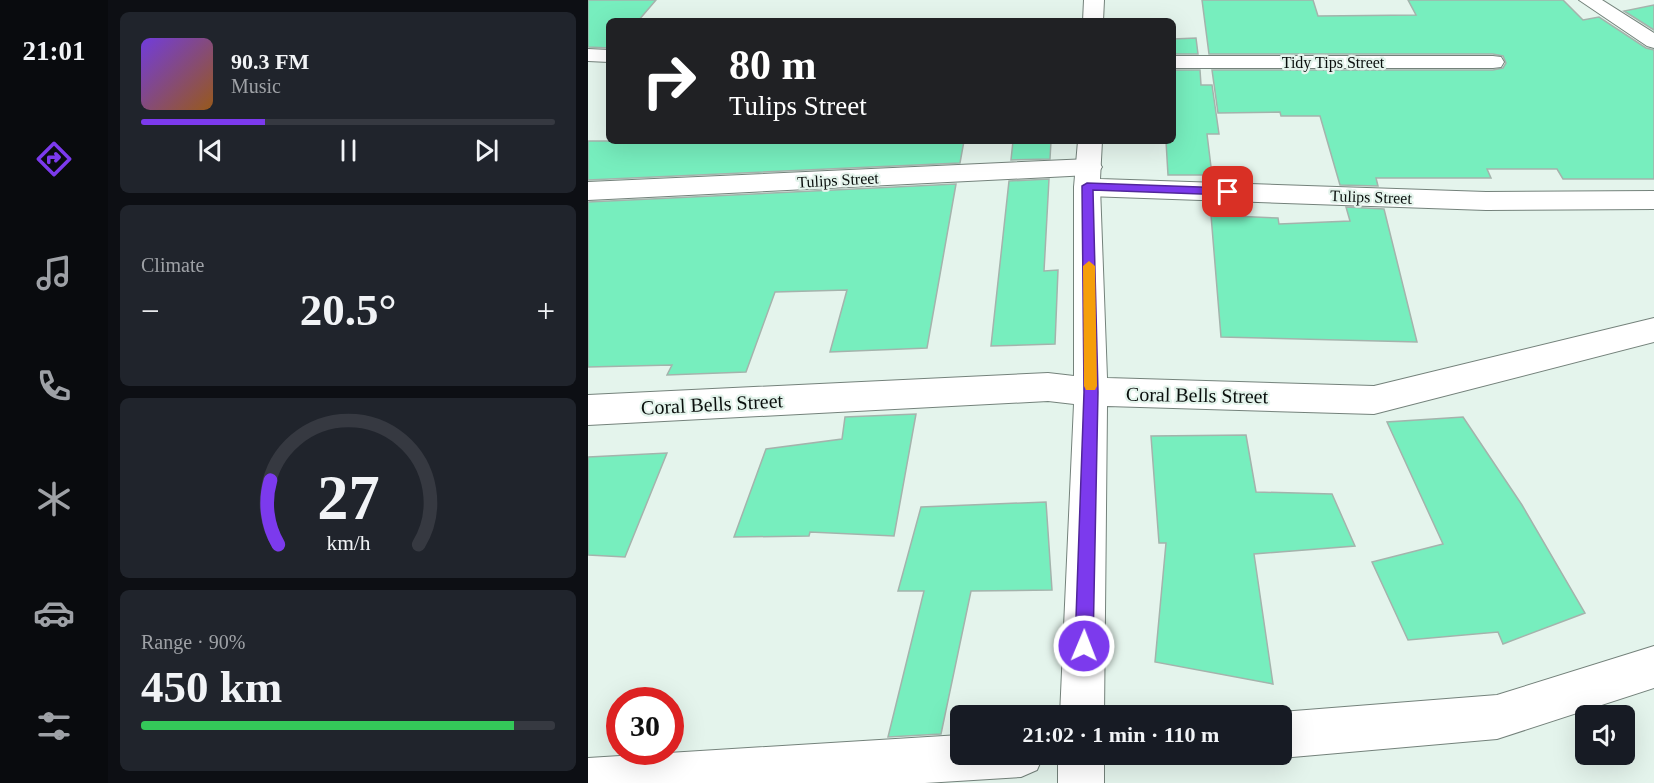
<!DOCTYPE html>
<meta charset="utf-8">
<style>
:root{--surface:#171b24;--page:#20242c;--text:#f1f3f6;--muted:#9ea1a6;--line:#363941;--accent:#7c3aed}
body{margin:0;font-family:Georgia,serif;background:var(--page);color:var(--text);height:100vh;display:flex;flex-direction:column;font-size:22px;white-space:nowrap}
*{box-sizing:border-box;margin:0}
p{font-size:20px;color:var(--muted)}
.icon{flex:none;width:33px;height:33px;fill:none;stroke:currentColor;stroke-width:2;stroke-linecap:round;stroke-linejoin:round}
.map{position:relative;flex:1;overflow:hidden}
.side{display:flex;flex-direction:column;gap:12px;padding:12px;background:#0d0f14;width:480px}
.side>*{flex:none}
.guide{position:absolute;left:18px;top:18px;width:570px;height:126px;border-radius:9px;box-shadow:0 6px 24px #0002;background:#202124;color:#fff;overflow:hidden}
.tools{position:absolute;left:987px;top:705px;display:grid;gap:12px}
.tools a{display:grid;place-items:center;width:60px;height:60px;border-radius:9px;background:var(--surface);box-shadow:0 6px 24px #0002;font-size:30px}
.speed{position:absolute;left:18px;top:687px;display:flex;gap:12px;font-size:30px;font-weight:700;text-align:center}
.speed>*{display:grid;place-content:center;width:78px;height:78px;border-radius:50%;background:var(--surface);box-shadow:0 6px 24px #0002;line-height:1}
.speed .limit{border:9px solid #d22;background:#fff;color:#111}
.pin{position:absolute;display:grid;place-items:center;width:51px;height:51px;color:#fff;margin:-26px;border-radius:12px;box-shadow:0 3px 9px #0006}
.me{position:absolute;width:66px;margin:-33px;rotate:1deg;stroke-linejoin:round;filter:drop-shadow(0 0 4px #0008)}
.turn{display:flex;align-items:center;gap:21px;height:126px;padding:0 24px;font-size:27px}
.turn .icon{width:78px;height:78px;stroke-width:2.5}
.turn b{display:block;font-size:42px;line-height:51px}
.big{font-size:45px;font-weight:600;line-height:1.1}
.side .widget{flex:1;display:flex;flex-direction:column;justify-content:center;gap:9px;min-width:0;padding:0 21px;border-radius:9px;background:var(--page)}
.side .dial{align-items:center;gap:0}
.dial svg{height:156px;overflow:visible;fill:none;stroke:var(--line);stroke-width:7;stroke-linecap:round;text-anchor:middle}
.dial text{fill:var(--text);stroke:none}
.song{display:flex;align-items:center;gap:18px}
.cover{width:72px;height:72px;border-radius:9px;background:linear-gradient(135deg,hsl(260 70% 55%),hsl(30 70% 35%))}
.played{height:6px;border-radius:3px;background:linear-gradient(90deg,var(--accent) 30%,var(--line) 30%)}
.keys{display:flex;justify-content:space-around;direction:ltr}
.heat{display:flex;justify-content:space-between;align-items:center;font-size:33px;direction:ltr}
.charge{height:9px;border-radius:4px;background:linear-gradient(90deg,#34c759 90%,var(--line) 0)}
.trip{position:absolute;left:362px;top:705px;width:342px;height:60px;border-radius:9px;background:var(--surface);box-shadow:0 6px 24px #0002;font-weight:600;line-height:60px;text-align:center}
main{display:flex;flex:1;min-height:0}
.dock{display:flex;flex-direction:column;width:108px;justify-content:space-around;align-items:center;background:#090b0e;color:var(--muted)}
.dock .icon{width:42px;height:42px}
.dock .selected{color:var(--accent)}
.dock b{font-size:27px;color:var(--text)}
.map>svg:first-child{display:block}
</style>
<main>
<nav class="dock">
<b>21:01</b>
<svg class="icon selected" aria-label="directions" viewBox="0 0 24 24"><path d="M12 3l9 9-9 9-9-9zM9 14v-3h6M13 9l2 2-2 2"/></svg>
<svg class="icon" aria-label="music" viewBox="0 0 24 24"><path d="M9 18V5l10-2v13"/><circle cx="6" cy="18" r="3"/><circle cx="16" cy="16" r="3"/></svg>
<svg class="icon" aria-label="phone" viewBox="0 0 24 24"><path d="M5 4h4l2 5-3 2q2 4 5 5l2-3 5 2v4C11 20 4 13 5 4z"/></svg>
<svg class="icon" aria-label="climate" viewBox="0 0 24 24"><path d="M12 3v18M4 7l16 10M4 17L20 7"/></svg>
<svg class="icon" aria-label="car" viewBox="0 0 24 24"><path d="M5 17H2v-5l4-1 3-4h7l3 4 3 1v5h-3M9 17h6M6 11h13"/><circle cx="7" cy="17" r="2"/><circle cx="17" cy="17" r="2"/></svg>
<svg class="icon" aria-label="filters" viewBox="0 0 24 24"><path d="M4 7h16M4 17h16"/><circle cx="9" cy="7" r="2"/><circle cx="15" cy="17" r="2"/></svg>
</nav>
<section class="side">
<div class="widget">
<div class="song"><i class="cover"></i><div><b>90.3 FM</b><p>Music</p></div></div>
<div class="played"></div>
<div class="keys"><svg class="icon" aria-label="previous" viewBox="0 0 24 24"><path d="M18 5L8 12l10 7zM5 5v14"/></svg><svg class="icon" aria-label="pause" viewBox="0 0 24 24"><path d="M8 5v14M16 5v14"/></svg><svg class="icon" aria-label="next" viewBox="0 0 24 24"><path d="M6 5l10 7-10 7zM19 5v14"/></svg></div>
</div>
<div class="widget"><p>Climate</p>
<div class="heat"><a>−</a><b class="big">20.5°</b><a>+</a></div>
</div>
<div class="widget dial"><svg viewBox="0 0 100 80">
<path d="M14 69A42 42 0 1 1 86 69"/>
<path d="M14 69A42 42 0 0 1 10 36" stroke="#7c3aed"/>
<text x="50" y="56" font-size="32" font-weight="700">27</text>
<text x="50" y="72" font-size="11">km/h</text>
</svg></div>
<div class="widget"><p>Range · 90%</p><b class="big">450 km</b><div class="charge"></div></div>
</section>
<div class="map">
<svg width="1066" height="783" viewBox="0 0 1066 783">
<rect width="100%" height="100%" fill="#e4f4ec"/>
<path fill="#77eebe" stroke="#a4b3ac" stroke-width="1.5" d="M0 0H68L50 21H21V48L0 47Z
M614 0H725L730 16 828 15 820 0H975L995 20 1011 17 1058 48 1066 50V179H975L969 169H899L903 178H788L790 186 752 185 732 116H693L692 112 630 113 624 70H905L915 68 918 63 915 56 905 54H621Z
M1066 5V30L1036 11Z
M608 38 610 54H585V39Z
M585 70H612L613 85H624L631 134H619L624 175H580L578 141H585Z
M0 141H376L372 163 0 180Z
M425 141H463L462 159 423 160Z
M461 179 456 271 470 270 467 344 403 346 421 181Z
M368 184 339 348 242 352 259 290 187 292 158 372 79 375 84 365 0 367V202Z
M758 207 796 209 829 342 633 337 623 215 690 218 691 224 762 221Z
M328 414 306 536 222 532 221 536 146 537 178 449 254 439 257 417Z
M875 417 934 505 997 613 915 644 910 632 820 640 784 562 855 544 799 422Z
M658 435 668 492 744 494 767 546 666 554 685 684 567 662 578 543H571L563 436Z
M79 453 37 557 0 555V457Z
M458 502 464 590 383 591 353 734 300 737 336 591H310L333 507Z"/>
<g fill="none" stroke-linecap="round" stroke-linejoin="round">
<g stroke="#74827b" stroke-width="2">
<path id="minor" d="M991 0H1014L1066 33V48L1059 46Z
M0 49 21 50V62L0 61Z
M585 56H905L913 57 916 62 913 67 905 68H585Z
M501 159 510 161 514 167 510 173 501 175 0 200V182Z
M499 178 508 181 512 187 519 378 786 386 1066 318V342L786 414 519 406 516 716H472L486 404 460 401 0 425V395L460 373 486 376V187L490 181Z
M1066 646V688L909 739 693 758 686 754H693V716H686L693 712 909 695Z
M372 735V754H456L449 770 433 777 337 783H0V758Z
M470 754H516V783H470Z"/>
</g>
<g stroke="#74827b" stroke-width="2">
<path id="tertiary" d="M496 0H516L515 21H495Z
M490 141H514L512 179 898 192 1066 191V209L898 210 499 196 490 193 486 187Z"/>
</g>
<use href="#minor" fill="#fff" fill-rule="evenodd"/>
<use href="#tertiary" fill="#fff" fill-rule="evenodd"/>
</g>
<path fill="#7c3aed" stroke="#51269a" stroke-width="1.5" d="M499 183 640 188 645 192 640 195 505 190 510 392 505 646 502 652 496 655 490 652 487 646 496 392 494 186Z"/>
<path fill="#f59e0b" d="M501 261 507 266 509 386 507 390H498L496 386 495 266Z"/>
<g text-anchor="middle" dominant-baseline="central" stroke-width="4.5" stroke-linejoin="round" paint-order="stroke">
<g font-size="16" fill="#0a0f0d" stroke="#e4f4ec">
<text x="745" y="62">Tidy Tips Street</text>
<text transform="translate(250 180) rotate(-3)">Tulips Street</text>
<text transform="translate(783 197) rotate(2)">Tulips Street</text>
</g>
<g font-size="20" fill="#0a0f0d" stroke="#e4f4ec">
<text transform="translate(609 395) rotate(1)">Coral Bells Street</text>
<text transform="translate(124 404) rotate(-3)">Coral Bells Street</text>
</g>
</g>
</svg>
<div class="tools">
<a><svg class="icon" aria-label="sound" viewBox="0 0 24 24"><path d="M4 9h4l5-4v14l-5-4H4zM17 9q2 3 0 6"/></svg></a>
</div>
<div class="speed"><div class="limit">30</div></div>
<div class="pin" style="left:640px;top:192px;background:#d93025"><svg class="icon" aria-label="arrive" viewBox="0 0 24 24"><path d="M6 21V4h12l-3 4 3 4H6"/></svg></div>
<svg class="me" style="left:496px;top:646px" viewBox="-20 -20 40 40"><circle r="17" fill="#7c3aed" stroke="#fff" stroke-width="3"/><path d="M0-11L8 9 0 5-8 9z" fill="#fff"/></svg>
<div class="trip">21:02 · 1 min · 110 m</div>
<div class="guide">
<div class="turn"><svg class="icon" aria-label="right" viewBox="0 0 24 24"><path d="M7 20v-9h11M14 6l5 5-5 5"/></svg><div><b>80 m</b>Tulips Street</div></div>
</div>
</div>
</main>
